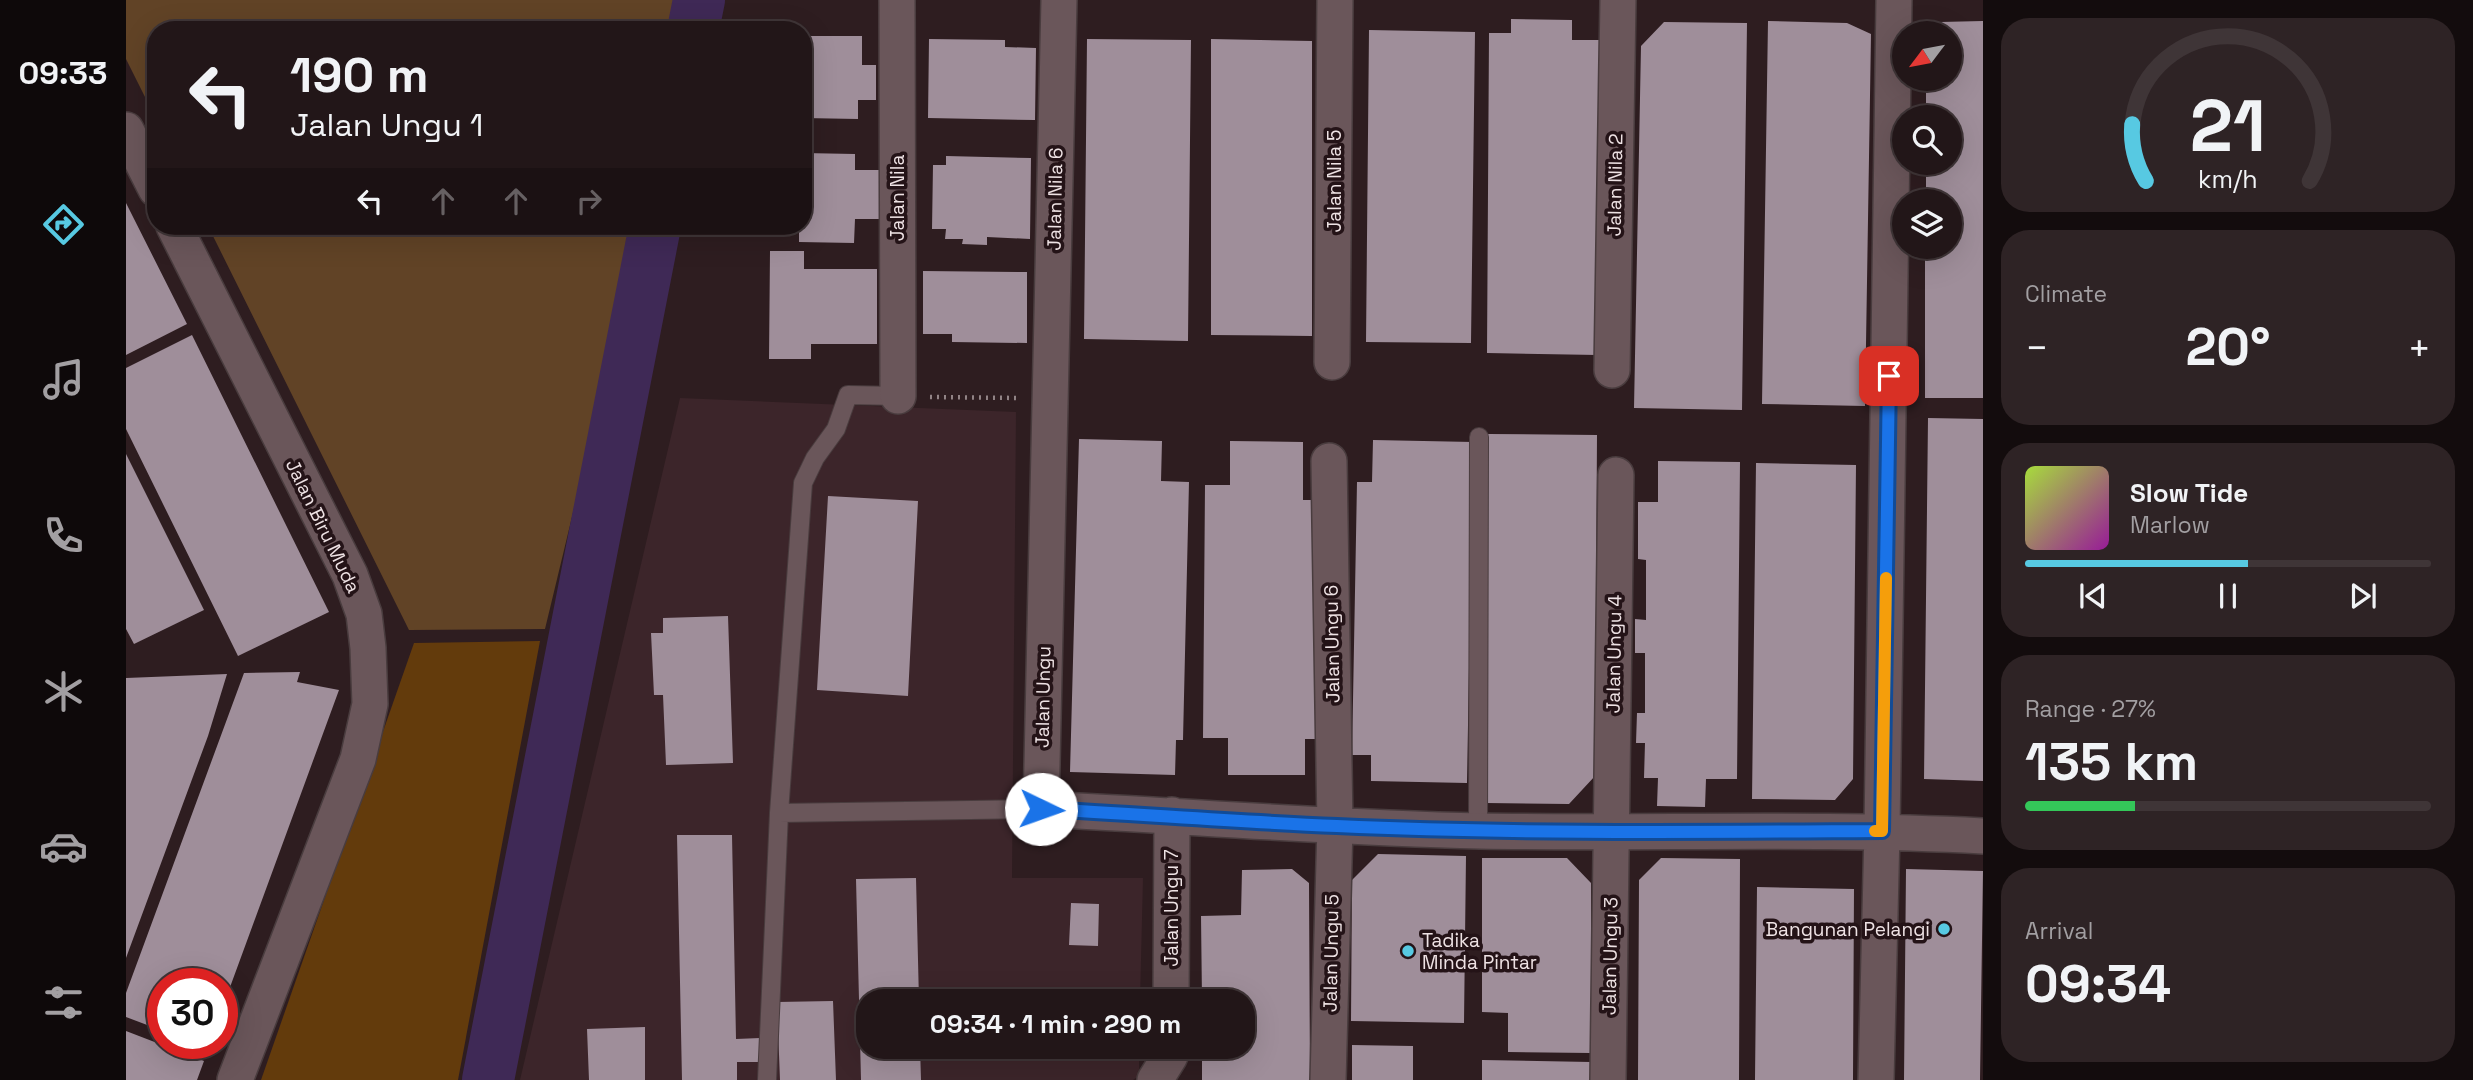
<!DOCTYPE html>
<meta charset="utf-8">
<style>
:root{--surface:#221618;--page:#2e2325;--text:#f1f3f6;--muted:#a29fa2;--line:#3f3537;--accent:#57c9e2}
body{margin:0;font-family:"Space Grotesk",sans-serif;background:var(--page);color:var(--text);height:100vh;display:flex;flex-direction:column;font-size:26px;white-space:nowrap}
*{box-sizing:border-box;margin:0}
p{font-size:23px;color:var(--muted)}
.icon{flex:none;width:38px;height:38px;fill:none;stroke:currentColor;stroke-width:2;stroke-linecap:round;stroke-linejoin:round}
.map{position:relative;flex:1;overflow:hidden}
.panel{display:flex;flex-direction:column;gap:18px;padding:18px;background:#130c0d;width:490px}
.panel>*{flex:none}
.top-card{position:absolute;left:21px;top:21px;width:665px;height:214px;border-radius:28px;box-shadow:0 7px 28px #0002,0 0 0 2px var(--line);background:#221618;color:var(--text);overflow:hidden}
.needle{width:46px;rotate:238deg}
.controls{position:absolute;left:1766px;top:21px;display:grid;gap:14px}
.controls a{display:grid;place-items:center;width:70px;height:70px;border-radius:50%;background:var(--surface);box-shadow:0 7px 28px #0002,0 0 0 2px var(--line);font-size:35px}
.speed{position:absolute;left:21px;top:968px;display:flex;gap:14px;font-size:35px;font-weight:700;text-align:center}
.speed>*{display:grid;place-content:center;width:91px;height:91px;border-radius:50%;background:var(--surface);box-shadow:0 7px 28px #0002,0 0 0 2px var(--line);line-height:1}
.speed .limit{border:10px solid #d22;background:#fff;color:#111}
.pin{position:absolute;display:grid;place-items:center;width:60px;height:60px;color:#fff;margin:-30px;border-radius:14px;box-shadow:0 4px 10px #0006}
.me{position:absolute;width:77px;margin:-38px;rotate:93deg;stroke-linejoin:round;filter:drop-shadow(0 0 5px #0008)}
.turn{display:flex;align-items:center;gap:24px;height:147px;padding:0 28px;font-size:32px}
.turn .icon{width:91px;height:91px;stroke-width:2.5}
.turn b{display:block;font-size:49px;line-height:60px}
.lanes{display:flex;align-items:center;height:66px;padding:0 28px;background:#0003;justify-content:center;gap:35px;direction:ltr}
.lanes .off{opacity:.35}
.big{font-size:52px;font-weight:600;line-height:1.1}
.panel .card{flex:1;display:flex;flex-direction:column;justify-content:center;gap:10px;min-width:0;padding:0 24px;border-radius:28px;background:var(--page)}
.panel .dial{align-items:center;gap:0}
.dial svg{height:182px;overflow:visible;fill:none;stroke:var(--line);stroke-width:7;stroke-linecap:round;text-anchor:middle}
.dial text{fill:var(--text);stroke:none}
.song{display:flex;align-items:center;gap:21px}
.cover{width:84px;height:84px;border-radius:10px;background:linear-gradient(135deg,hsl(80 70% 55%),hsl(300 70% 35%))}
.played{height:7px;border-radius:4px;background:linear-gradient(90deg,var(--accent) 55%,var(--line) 55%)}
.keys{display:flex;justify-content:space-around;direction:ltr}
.heat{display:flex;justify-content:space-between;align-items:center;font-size:38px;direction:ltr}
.charge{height:10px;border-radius:5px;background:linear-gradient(90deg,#34c759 27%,var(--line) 0)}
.trip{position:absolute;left:730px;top:989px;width:399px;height:70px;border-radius:28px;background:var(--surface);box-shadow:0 7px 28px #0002,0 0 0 2px var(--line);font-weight:600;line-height:70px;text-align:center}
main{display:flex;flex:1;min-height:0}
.dock{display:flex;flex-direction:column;width:126px;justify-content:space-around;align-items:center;background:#0e090a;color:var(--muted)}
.dock .icon{width:49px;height:49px}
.dock .current{color:var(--accent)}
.dock b{font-size:32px;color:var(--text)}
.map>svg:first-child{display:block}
</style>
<main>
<nav class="dock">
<b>09:33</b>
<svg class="icon current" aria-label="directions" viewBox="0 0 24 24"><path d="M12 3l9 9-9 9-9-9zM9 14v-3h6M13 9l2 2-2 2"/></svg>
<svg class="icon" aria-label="music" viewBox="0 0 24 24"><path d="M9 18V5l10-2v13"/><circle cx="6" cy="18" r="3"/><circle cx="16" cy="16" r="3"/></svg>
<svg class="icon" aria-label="phone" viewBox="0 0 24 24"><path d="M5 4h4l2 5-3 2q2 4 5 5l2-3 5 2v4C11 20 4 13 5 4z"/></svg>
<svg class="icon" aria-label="climate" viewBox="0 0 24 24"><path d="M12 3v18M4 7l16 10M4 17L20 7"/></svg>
<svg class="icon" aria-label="car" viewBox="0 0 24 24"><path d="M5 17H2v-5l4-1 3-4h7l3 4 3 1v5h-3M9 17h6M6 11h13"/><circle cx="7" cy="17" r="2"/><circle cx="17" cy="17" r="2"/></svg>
<svg class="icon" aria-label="filters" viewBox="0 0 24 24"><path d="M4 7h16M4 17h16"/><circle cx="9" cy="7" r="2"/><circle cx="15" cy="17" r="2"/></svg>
</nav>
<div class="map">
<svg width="1857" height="1080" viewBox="0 0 1857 1080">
<rect width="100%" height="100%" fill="#2e1d20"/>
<path fill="#3c252a" d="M554 398 890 412 886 878H1017L1014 1001H742V1046L1013 1047V1076L1007 1080H394Z"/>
<path fill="#614326" d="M0 0H554L548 30H30V119L0 59Z
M82 226H516L419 629 283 630Z"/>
<path fill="#633b0c" d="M414 641 332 1080H135L288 643Z"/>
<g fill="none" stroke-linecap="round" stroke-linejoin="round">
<path stroke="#3f2956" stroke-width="52" d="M567 30 573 0
M362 1080 529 226"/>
</g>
<path fill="#9f8e9a" d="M1385 19 1446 20V40H1475L1472 355 1361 353 1363 33H1385Z
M1642 21 1721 23 1745 34 1739 406 1636 404Z
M1857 21V398H1799V247H1824V201H1800V163H1824V117H1800V79H1824V33H1804L1814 22Z
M1538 22 1621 23 1616 410 1508 408 1515 46Z
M1243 30 1349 32 1345 343 1240 342Z
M677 36H736V65H750V100H732V119L677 118Z
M803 39 879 40V47L910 48 909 120 802 118Z
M961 39 1065 40 1062 341 958 339Z
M1085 39 1186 41V336L1085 335Z
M677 153 729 154V170H755L754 219H729L728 243 673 242V226H677Z
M820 156 905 158 904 239 861 237V245L836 244 837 239H819L820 229H806L807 165H820Z
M0 203 61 324 0 355Z
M644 251H678V269H751V344H685V359H643Z
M797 271 901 272V343L826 342V334H797Z
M66 335 203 612 112 656 0 429V368Z
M1802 418 1857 419V781L1798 779Z
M1362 434 1471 435 1469 776 1443 804 1360 803Z
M953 439 1036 441 1035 481 1063 482 1057 740H1050L1049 775 944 772Z
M1247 440 1347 442 1341 783 1245 781V755H1226L1231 482H1246Z
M1104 441 1177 442V500H1193L1191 739H1179V775H1102V738H1077L1079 485H1104Z
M0 454 78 610 8 644 0 629Z
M1532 461 1614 462 1611 779H1580L1579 807 1531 806 1532 778H1518L1519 743H1510L1511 713H1519V653H1509V619L1520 620V560L1512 559V502H1532Z
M1630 463 1730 465 1727 779 1709 800 1626 799Z
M702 496 792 501 782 696 691 690Z
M602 616 607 763 540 765 537 695H528L525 633H537V618Z
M174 672 171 682 213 690 96 1009V984H37V1031L0 1017V993L118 673Z
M101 674 82 736 0 958V678Z
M551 835H606L610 1039 634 1038V1062H611V1080H556Z
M1252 854 1340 856 1338 1023 1225 1021 1226 880Z
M1356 858H1441L1465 883V1053L1382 1052V1013L1356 1012Z
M1535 858 1614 859 1613 1080H1512L1513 880Z
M1166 869 1183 883 1184 1080H1076V1046H1116V1001H1076L1075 916 1115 915 1116 870Z
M1780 869 1857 871 1854 1080H1778Z
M790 878 793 1001H742V1046H794L795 1080H735L730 879Z
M1631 887 1728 889 1727 1080H1629Z
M945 903 973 904 972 946 943 945Z
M707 1001 710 1080H654L651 1002Z
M519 1027V1080H463L461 1029Z
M0 1031 78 1061 71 1080H0Z
M1226 1045 1287 1046V1080H1226Z
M1356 1060 1465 1062 1464 1080H1356Z"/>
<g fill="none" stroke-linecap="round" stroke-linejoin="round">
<g stroke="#493c3e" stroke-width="20">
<path id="service" d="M772 396 722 395 710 429 689 458 677 483 653 813 915 809
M1352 831 1353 437
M641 1080 653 813"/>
</g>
<g stroke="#493c3e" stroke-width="38">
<path id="minor" d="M771 0 772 396
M933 0 915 809C1061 816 1207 828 1354 831 1522 834 1689 827 1857 836
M0 130 30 189
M48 226 224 575 238 614 242 648 244 704 232 759 109 1080
M1206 362 1209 0
M1486 370 1492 0
M1045 1001 1046 815
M1029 1080 1044 1056V1046
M1202 1080 1209 826 1203 461
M1482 1080 1490 475
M1750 1080 1756 831 1768 0"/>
</g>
<path stroke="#928486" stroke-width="4.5" stroke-dasharray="2 5" stroke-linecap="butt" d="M804 397 893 398"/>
<use href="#service" stroke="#6a565a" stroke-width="18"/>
<use href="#minor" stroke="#6a565a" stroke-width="35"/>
</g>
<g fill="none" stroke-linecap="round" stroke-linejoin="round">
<g stroke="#114b97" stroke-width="18">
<path id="route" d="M915 809C1014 814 1112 822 1211 826 1392 834 1574 832 1756 831L1763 376"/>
</g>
<use href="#route" stroke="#1a73e8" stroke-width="12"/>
<path stroke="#f59e0b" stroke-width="12" d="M1749 831H1756L1760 578"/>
</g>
<g fill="#57c9e2" stroke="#241317" stroke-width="2.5">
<circle cx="1818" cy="929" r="7"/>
<circle cx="1282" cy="951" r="7"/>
</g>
<g text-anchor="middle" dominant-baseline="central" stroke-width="7" stroke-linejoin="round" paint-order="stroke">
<g font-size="19" fill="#eee2e4" stroke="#241317">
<text transform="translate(1208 181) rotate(-90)">Jalan Nila 5</text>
<text transform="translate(1489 185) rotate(-89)">Jalan Nila 2</text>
<text transform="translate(771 198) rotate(-90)">Jalan Nila</text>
<text transform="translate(929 199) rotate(-89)">Jalan Nila 6</text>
<text transform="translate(197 526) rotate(64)">Jalan Biru Muda</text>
<text transform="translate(1206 644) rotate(-91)">Jalan Ungu 6</text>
<text transform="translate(1488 654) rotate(-89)">Jalan Ungu 4</text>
<text transform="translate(917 697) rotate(-89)">Jalan Ungu</text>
<text transform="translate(1045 908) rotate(-90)">Jalan Ungu 7</text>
<text transform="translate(1205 953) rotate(-89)">Jalan Ungu 5</text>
<text transform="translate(1484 956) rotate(-89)">Jalan Ungu 3</text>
</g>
<g font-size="19" fill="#eee2e4" stroke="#241317" text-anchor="end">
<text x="1804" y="929">Bangunan Pelangi</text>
<text x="1296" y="940" text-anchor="start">Tadika<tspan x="1296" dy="22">Minda Pintar</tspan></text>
</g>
</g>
</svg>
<div class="controls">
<a><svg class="needle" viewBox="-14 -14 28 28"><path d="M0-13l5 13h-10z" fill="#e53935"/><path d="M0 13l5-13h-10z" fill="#a29fa2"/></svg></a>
<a><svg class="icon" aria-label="search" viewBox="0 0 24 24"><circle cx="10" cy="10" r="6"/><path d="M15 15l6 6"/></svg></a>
<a><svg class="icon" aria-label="layers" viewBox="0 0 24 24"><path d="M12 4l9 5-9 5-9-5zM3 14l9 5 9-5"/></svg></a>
</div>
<div class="speed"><div class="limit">30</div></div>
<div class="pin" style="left:1763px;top:376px;background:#d93025"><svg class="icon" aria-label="arrive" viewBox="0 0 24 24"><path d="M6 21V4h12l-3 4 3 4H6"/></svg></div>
<svg class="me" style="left:915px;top:809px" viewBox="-20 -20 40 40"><circle r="19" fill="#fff"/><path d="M0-13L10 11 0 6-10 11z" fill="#1a73e8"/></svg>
<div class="trip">09:34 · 1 min · 290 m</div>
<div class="top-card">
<div class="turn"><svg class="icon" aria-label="left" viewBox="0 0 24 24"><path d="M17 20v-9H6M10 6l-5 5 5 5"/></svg><div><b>190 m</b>Jalan Ungu 1</div></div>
<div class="lanes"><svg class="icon" aria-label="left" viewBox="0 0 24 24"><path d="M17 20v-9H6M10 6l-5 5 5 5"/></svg><svg class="icon off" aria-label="ahead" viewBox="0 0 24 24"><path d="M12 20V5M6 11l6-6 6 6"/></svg><svg class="icon off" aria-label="ahead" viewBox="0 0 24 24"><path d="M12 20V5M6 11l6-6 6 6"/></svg><svg class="icon off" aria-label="right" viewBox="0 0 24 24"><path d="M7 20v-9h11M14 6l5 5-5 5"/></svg></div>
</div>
</div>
<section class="panel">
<div class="card dial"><svg viewBox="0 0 100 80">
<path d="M14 69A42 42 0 1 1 86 69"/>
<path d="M14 69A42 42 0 0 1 8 44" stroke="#57c9e2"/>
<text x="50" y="56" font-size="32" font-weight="700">21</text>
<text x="50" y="72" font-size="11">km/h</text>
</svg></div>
<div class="card"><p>Climate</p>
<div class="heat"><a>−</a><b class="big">20°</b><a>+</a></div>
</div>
<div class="card">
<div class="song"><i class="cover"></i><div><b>Slow Tide</b><p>Marlow</p></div></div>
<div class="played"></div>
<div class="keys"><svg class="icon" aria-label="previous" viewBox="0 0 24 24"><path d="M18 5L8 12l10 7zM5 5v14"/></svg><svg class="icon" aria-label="pause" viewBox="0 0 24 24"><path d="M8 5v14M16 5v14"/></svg><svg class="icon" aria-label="next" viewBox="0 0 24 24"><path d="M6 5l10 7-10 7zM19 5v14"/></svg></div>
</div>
<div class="card"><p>Range · 27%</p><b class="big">135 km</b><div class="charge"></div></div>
<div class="card"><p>Arrival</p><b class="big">09:34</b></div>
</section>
</main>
